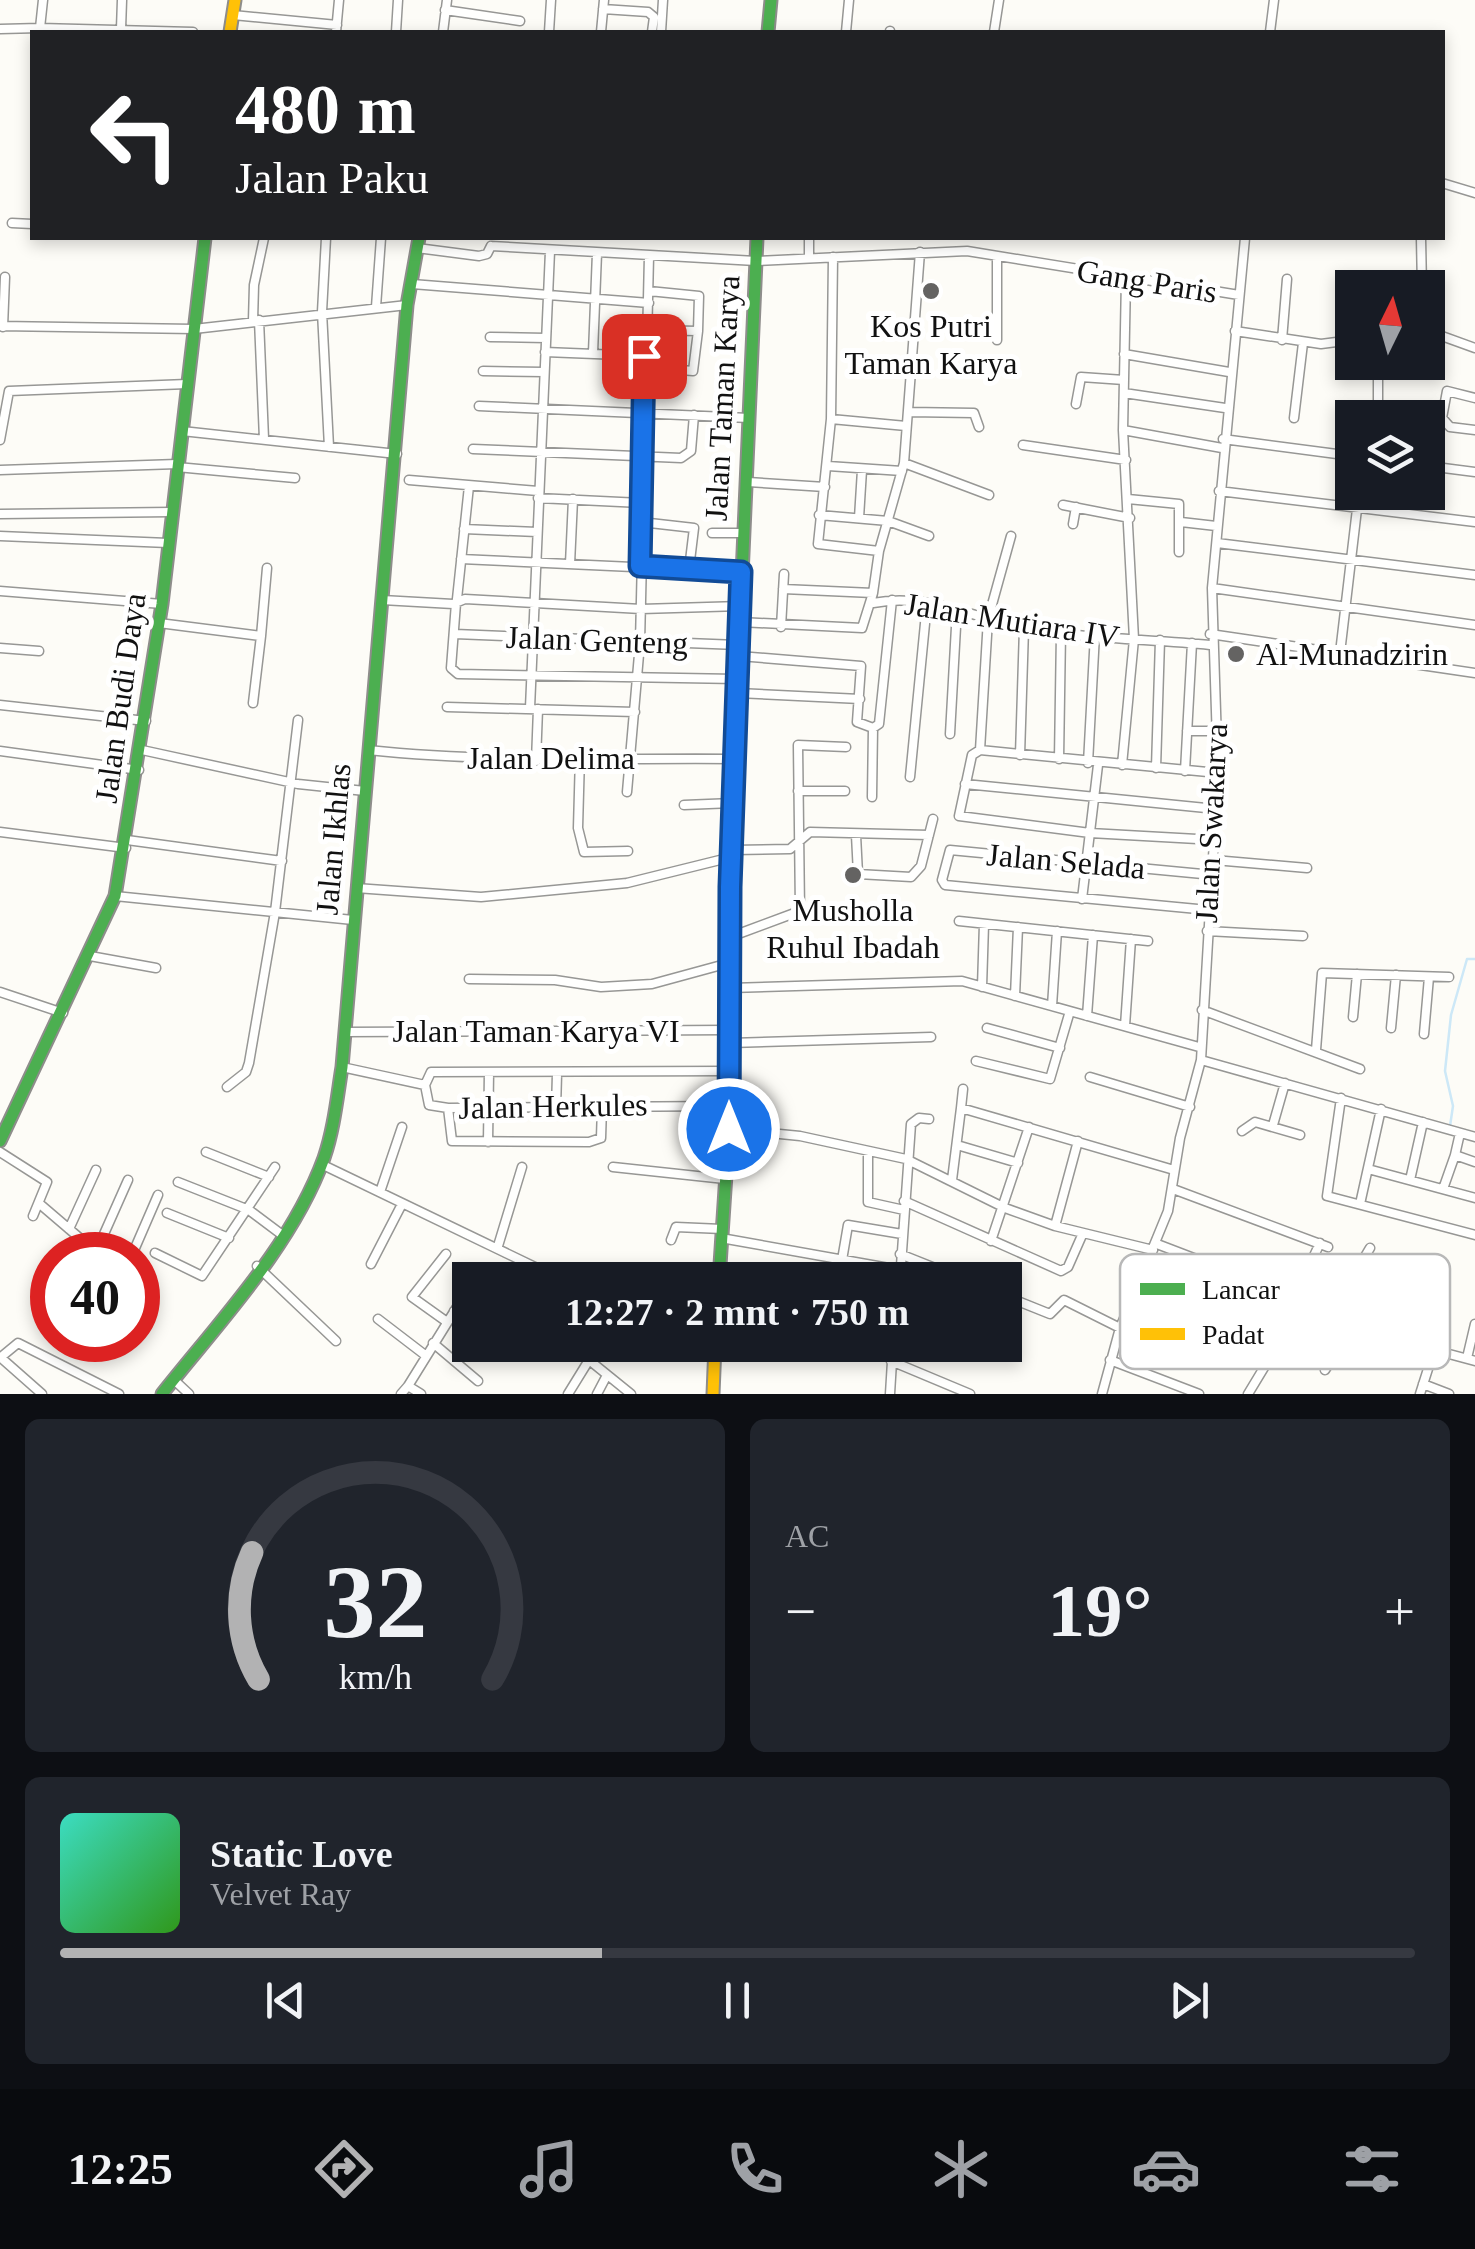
<!DOCTYPE html>
<html lang="id">
<meta charset="utf-8">
<style>
:root{--surface:#171b24;--page:#20242c;--text:#f1f3f6;--muted:#9ea1a6;--line:#363941;--accent:#b2b2b3}
body{margin:0;font-family:Georgia,serif;background:var(--page);color:var(--text);height:100vh;display:flex;flex-direction:column;font-size:38px;white-space:nowrap}
*{box-sizing:border-box;margin:0}
p{font-size:32px;color:var(--muted)}
.icon{flex:none;width:55px;height:55px;fill:none;stroke:currentColor;stroke-width:2;stroke-linecap:round;stroke-linejoin:round}
.map{position:relative;height:1394px;overflow:hidden}
.panel{display:flex;flex-direction:column;gap:25px;padding:25px;background:#0d0f14;flex:1}
.panel>*{flex:none}
.guide{position:absolute;left:30px;top:30px;width:1415px;height:210px;border-radius:0px;box-shadow:0 5px 15px #0003;background:#202124;color:#fff;overflow:hidden}
.needle{width:65px;rotate:5deg}
.controls{position:absolute;left:1335px;top:270px;display:grid;gap:20px}
.controls a{display:grid;place-items:center;width:110px;height:110px;border-radius:0px;background:var(--surface);box-shadow:0 5px 15px #0003;font-size:50px}
.speed{position:absolute;left:30px;top:1232px;display:flex;gap:20px;font-size:50px;font-weight:700;text-align:center}
.speed>*{display:grid;place-content:center;width:130px;height:130px;border-radius:50%;background:var(--surface);box-shadow:0 5px 15px #0003;line-height:1}
.speed .limit{border:15px solid #d22;background:#fff;color:#111}
.pin{position:absolute;display:grid;place-items:center;width:85px;height:85px;color:#fff;margin:-42px;border-radius:20px;box-shadow:0 5px 15px #0006}
.me{position:absolute;width:110px;margin:-55px;rotate:0deg;stroke-linejoin:round;filter:drop-shadow(0 0 8px #0008)}
.turn{display:flex;align-items:center;gap:35px;height:210px;padding:0 40px;font-size:45px}
.turn .icon{width:130px;height:130px;stroke-width:2.5}
.turn b{display:block;font-size:70px;line-height:85px}
.big{font-size:75px;font-weight:800;line-height:1.1}
.panel .card{flex:1;display:flex;flex-direction:column;justify-content:center;gap:15px;min-width:0;padding:0 35px;border-radius:15px;background:var(--page)}
.panel .dial{align-items:center;gap:0}
.dial svg{height:260px;overflow:visible;fill:none;stroke:var(--line);stroke-width:7;stroke-linecap:round;text-anchor:middle}
.dial text{fill:var(--text);stroke:none}
.song{display:flex;align-items:center;gap:30px}
.cover{width:120px;height:120px;border-radius:15px;background:linear-gradient(135deg,hsl(170 70% 55%),hsl(110 70% 35%))}
.played{height:10px;border-radius:5px;background:linear-gradient(90deg,var(--accent) 40%,var(--line) 40%)}
.keys{display:flex;justify-content:space-around;direction:ltr}
.heat{display:flex;justify-content:space-between;align-items:center;font-size:55px;direction:ltr}
.panel .tiles{flex:1;display:grid;gap:25px;grid-template-columns:1fr 1fr}
.card:last-child{grid-column:span 2}
.trip{position:absolute;left:452px;top:1262px;width:570px;height:100px;border-radius:0px;background:var(--surface);box-shadow:0 5px 15px #0003;font-weight:800;line-height:100px;text-align:center}
.tabs{display:flex;height:160px;justify-content:space-around;align-items:center;background:#090b0e;color:var(--muted)}
.tabs .icon{width:70px;height:70px}
.tabs .active{color:var(--accent)}
.tabs b{font-size:45px;color:var(--text)}
.map>svg:first-child{display:block}
</style>
<div class="map">
<svg width="1475" height="1394" viewBox="0 0 1475 1394">
<rect width="100%" height="100%" fill="#fdfcf7"/>
<g fill="none" stroke-linecap="round" stroke-linejoin="round">
<path stroke="#cde8f7" stroke-width="2.5" d="M1450 1126 1453 1106 1445 1071 1451 1015 1467 959H1475"/>
<g stroke="#979795" stroke-width="11">
<path id="street" d="M603 9 648 12 654 17 652 32
M445 10 520 21
M233 15 337 25
M40 28 193 32
M0 29 40 28 43 0
M121 29 122 0
M336 32 339 0
M396 32 398 0
M443 32 447 0
M549 32 551 0
M601 32 604 0
M661 32 663 0
M846 32 849 0
M890 32V31
M994 32 999 0
M1270 32 1274 0
M1442 183 1475 193
M12 223 32 224
M326 238 322 312 329 447
M1421 238 1422 288
M491 246 756 261 967 251 1239 295
M417 248 479 256 487 254 491 246
M833 257 831 419 818 544 879 551 904 463 920 252
M809 258V238
M412 284 649 303
M649 291 699 296 698 331
M376 307 381 238
M259 320 264 439
M253 321 254 285 264 238
M0 326 194 329 407 305
M3 327 5 277
M1235 331 1321 344 1352 340
M1428 331 1475 348
M490 337 546 338
M997 340V257
M1282 340 1287 279
M545 352 644 356
M593 353 597 253
M1124 354 1229 372
M644 367 693 371 698 331 647 330
M483 371 544 372
M1124 393 1225 408
M1475 398 1447 391 1442 418 1450 427 1475 430
M1076 404 1081 377 1124 380
M479 406 749 418
M909 412 974 413 979 427
M1294 418 1303 343
M1378 418V362
M831 419 906 426
M1123 430 1222 448
M182 431 397 454
M1223 439 1352 456
M0 440 9 391 187 384
M1023 445 1126 460
M473 449 681 458 691 451 694 415
M904 463 989 495
M828 466 902 471
M1428 466 1475 472
M177 467 295 478
M0 470 177 464
M409 480 538 491
M748 482 825 487
M1219 491 1475 522
M538 498 641 503
M1128 499 1179 504V552
M1063 505 1130 518
M0 514 172 512
M819 515 888 521 929 536
M859 518 862 470
M641 522 694 528 689 569
M1181 522 1216 526
M1073 524 1076 507
M464 529 537 532
M712 533H743
M0 536 168 543
M1217 543 1475 575
M461 559 741 572
M570 564 573 499
M1212 588 1475 625
M0 591 162 604
M873 593 879 551
M457 599 469 486
M382 600 453 604 465 599 641 609 741 606
M456 603 451 668 458 674 737 679
M873 603C926 592 973 618 1025 628 1085 639 1149 639 1210 645
M740 622 862 628 873 593 783 589
M159 623 261 636 253 703
M781 627 784 574
M455 634 738 645
M1210 634 1475 673
M261 636 267 568
M0 648 39 651
M1340 653 1359 492
M739 656 861 666 857 722 873 728 879 724 892 600
M738 693 860 699
M0 705 146 721
M447 707 635 712
M530 708 550 251
M1187 731H1217
M950 734 957 609
M142 750 298 784 365 791
M368 750C490 763 611 758 734 759
M980 750 972 755 959 816 1090 833 1215 840
M980 750 1218 773
M980 750 988 619 1011 536
M0 751 139 770
M1020 755 1024 628
M580 756 578 828 584 852 628 851
M1059 759 1061 632
M536 761 538 709
M1088 763 1095 634
M1122 765 1134 639 1123 430 1126 279
M1156 768 1160 640
M1185 771 1192 643
M910 777 927 603
M965 784 1216 809
M798 791H845
M627 792 640 643 649 256
M872 797 873 728
M684 805 733 803
M0 832 126 848
M856 835 858 874 911 877 921 866 933 819
M127 840 282 861
M732 850 790 849 810 832 929 835
M1214 860 1307 868
M356 888 481 897 627 883 732 857
M115 896 353 920
M1082 899 1098 765
M1208 910 945 885 942 880 950 850 1213 875
M959 921 1148 941
M1207 931 1303 936
M730 937 800 911 798 745 846 747
M90 956 156 968
M469 979 555 980 601 987 652 984 729 963
M982 987 984 924
M730 988 962 981 1199 1047
M0 992 63 1013
M1015 996 1018 927
M1052 1006 1057 931
M1202 1010 1360 1069
M1087 1016 1093 935
M1353 1017 1357 974
M1125 1026 1131 939
M987 1028 1060 1048
M1391 1028 1396 975
M344 1032 729 1030
M1424 1034 1429 977
M730 1043 931 1037
M1316 1050 1322 973 1449 977
M1201 1060 1475 1137
M976 1061 1050 1079 1070 1011
M342 1067 425 1085
M730 1071 431 1072 425 1085 429 1105 448 1108 730 1106
M1090 1077 1190 1107
M227 1087 246 1072 249 1063 275 912 298 720
M1341 1098 1327 1196 1475 1235
M448 1108 452 1141 589 1142 601 1138 602 1107
M961 1108 963 1089
M556 1109 557 1074
M1273 1125 1285 1083
M729 1129 800 1136 906 1159 1005 1208 1055 1226 1153 1250
M1242 1131 1255 1122 1300 1135
M1460 1133 1455 1155 1475 1162
M488 1142 489 1072
M957 1145 1018 1163
M0 1152 47 1182 33 1216
M206 1152 269 1177
M868 1152V1202L904 1210
M321 1164 562 1280
M613 1167 725 1179
M1368 1169 1475 1198
M952 1180 961 1108 1174 1170
M1410 1180 1423 1122
M178 1182 249 1210 281 1234
M1173 1189 1328 1247
M1443 1189 1455 1155
M380 1192 402 1127
M904 1201 1061 1271 1068 1267 1083 1233
M1360 1204 1381 1109
M41 1205 96 1252
M167 1213 229 1238
M1055 1226 1078 1141
M69 1229 96 1170
M721 1238 900 1270
M671 1240 676 1227 722 1229
M991 1241 1029 1127
M1157 1244 1434 1350 1475 1361
M498 1246 522 1167
M96 1252 128 1180
M155 1253 202 1276 275 1167
M446 1254 412 1297 447 1322
M900 1254 965 1280
M132 1255 158 1195
M842 1260 848 1225 902 1234
M371 1264 402 1204
M257 1266 336 1341
M900 1280 911 1124 919 1118 929 1119
M1296 1294 1320 1243
M1005 1296 1050 1314 1064 1300 1120 1328
M1134 1297 1198 1317
M1334 1309 1370 1248
M454 1311 470 1325
M378 1319 425 1355
M1382 1329 1404 1266
M433 1343 478 1381
M494 1345 497 1347
M0 1357 42 1394
M1 1357 18 1343 119 1394
M1467 1358 1475 1324
M1110 1360 1199 1394
M891 1361 970 1394
M1325 1370 1357 1318
M173 1379 189 1394
M1423 1384 1449 1394
M408 1386 470 1286
M401 1394 408 1386 421 1394
M568 1394 589 1360 631 1394
M597 1394 607 1375
M890 1394 893 1345
M1102 1394 1120 1328 1168 1211 1180 1138 1201 1060 1218 773 1212 588 1245 238
M1248 1394 1306 1298
M1420 1394 1434 1350"/>
</g>
<g stroke="#8e8d8b" stroke-width="15">
<path id="fast" d="M768 32 771 0
M0 1141 115 896 162 604 205 238
M719 1280 729 1129 733 778 757 238
M162 1394C219 1322 292 1246 324 1158 334 1129 337 1098 342 1067L407 305 419 238"/>
</g>
<g stroke="#8e8d8b" stroke-width="15">
<path id="slow" d="M230 32 235 0
M713 1394 715 1345"/>
</g>
<use href="#street" stroke="#fffffe" stroke-width="8"/>
<use href="#fast" stroke="#4caf50" stroke-width="11"/>
<use href="#slow" stroke="#ffc107" stroke-width="11"/>
</g>
<g fill="none" stroke-linecap="round" stroke-linejoin="round">
<g stroke="#114b97" stroke-width="25">
<path id="route" d="M644 356 640 566 741 572 730 887 729 1129"/>
</g>
<use href="#route" stroke="#1a73e8" stroke-width="18"/>
</g>
<g fill="#646362" stroke="#fff" stroke-width="4">
<circle cx="931" cy="291" r="10"/>
<circle cx="1236" cy="654" r="10"/>
<circle cx="853" cy="875" r="10"/>
</g>
<g text-anchor="middle" dominant-baseline="central" stroke-width="10" stroke-linejoin="round" paint-order="stroke">
<g font-size="32" fill="#111" stroke="#fff">
<text transform="translate(1147 281) rotate(9)">Gang Paris</text>
<text transform="translate(722 398) rotate(-87)">Jalan Taman Karya</text>
<text transform="translate(1012 620) rotate(9)">Jalan Mutiara IV</text>
<text transform="translate(597 640) rotate(2)">Jalan Genteng</text>
<text transform="translate(120 698) rotate(-82)">Jalan Budi Daya</text>
<text x="551" y="758">Jalan Delima</text>
<text transform="translate(1211 823) rotate(-87)">Jalan Swakarya</text>
<text transform="translate(333 839) rotate(-85)">Jalan Ikhlas</text>
<text transform="translate(1066 861) rotate(5)">Jalan Selada</text>
<text x="536" y="1031">Jalan Taman Karya VI</text>
<text transform="translate(553 1106) rotate(-1)">Jalan Herkules</text>
</g>
<g font-size="32" fill="#111" stroke="#fff">
<text x="931" y="326">Kos Putri<tspan x="931" dy="37">Taman Karya</tspan></text>
<text x="1256" y="654" text-anchor="start">Al-Munadzirin</text>
<text x="853" y="910">Musholla<tspan x="853" dy="37">Ruhul Ibadah</tspan></text>
</g>
</g>
<rect x="1120" y="1254" width="330" height="115" rx="15" fill="#fff" stroke="#b8b8b8" stroke-width="2.5"/>
<rect x="1140" y="1283" width="45" height="12" fill="#4caf50"/>
<rect x="1140" y="1328" width="45" height="12" fill="#ffc107"/>
<g font-size="28" fill="#111">
<text x="1202" y="1299">Lancar</text>
<text x="1202" y="1344">Padat</text>
</g>
</svg>
<div class="controls">
<a><svg class="needle" viewBox="-14 -14 28 28"><path d="M0-13l5 13h-10z" fill="#e53935"/><path d="M0 13l5-13h-10z" fill="#9ea1a6"/></svg></a>
<a><svg class="icon" aria-label="layers" viewBox="0 0 24 24"><path d="M12 4l9 5-9 5-9-5zM3 14l9 5 9-5"/></svg></a>
</div>
<div class="speed"><div class="limit">40</div></div>
<div class="pin" style="left:644px;top:356px;background:#d93025"><svg class="icon" aria-label="arrive" viewBox="0 0 24 24"><path d="M6 21V4h12l-3 4 3 4H6"/></svg></div>
<svg class="me" style="left:729px;top:1129px" viewBox="-20 -20 40 40"><circle r="17" fill="#1a73e8" stroke="#fff" stroke-width="3"/><path d="M0-11L8 9 0 5-8 9z" fill="#fff"/></svg>
<div class="trip">12:27 · 2 mnt · 750 m</div>
<div class="guide">
<div class="turn"><svg class="icon" aria-label="left" viewBox="0 0 24 24"><path d="M17 20v-9H6M10 6l-5 5 5 5"/></svg><div><b>480 m</b>Jalan Paku</div></div>
</div>
</div>
<section class="panel">
<div class="tiles">
<div class="card dial"><svg viewBox="0 0 100 80">
<path d="M14 69A42 42 0 1 1 86 69"/>
<path d="M14 69A42 42 0 0 1 12 30" stroke="#b2b2b3"/>
<text x="50" y="56" font-size="32" font-weight="700">32</text>
<text x="50" y="72" font-size="11">km/h</text>
</svg></div>
<div class="card"><p>AC</p>
<div class="heat"><a>−</a><b class="big">19°</b><a>+</a></div>
</div>
<div class="card">
<div class="song"><i class="cover"></i><div><b>Static Love</b><p>Velvet Ray</p></div></div>
<div class="played"></div>
<div class="keys"><svg class="icon" aria-label="previous" viewBox="0 0 24 24"><path d="M18 5L8 12l10 7zM5 5v14"/></svg><svg class="icon" aria-label="pause" viewBox="0 0 24 24"><path d="M8 5v14M16 5v14"/></svg><svg class="icon" aria-label="next" viewBox="0 0 24 24"><path d="M6 5l10 7-10 7zM19 5v14"/></svg></div>
</div>
</div>
</section>
<nav class="tabs">
<b>12:25</b>
<svg class="icon active" aria-label="directions" viewBox="0 0 24 24"><path d="M12 3l9 9-9 9-9-9zM9 14v-3h6M13 9l2 2-2 2"/></svg>
<svg class="icon" aria-label="music" viewBox="0 0 24 24"><path d="M9 18V5l10-2v13"/><circle cx="6" cy="18" r="3"/><circle cx="16" cy="16" r="3"/></svg>
<svg class="icon" aria-label="phone" viewBox="0 0 24 24"><path d="M5 4h4l2 5-3 2q2 4 5 5l2-3 5 2v4C11 20 4 13 5 4z"/></svg>
<svg class="icon" aria-label="climate" viewBox="0 0 24 24"><path d="M12 3v18M4 7l16 10M4 17L20 7"/></svg>
<svg class="icon" aria-label="car" viewBox="0 0 24 24"><path d="M5 17H2v-5l4-1 3-4h7l3 4 3 1v5h-3M9 17h6M6 11h13"/><circle cx="7" cy="17" r="2"/><circle cx="17" cy="17" r="2"/></svg>
<svg class="icon" aria-label="filters" viewBox="0 0 24 24"><path d="M4 7h16M4 17h16"/><circle cx="9" cy="7" r="2"/><circle cx="15" cy="17" r="2"/></svg>
</nav>
